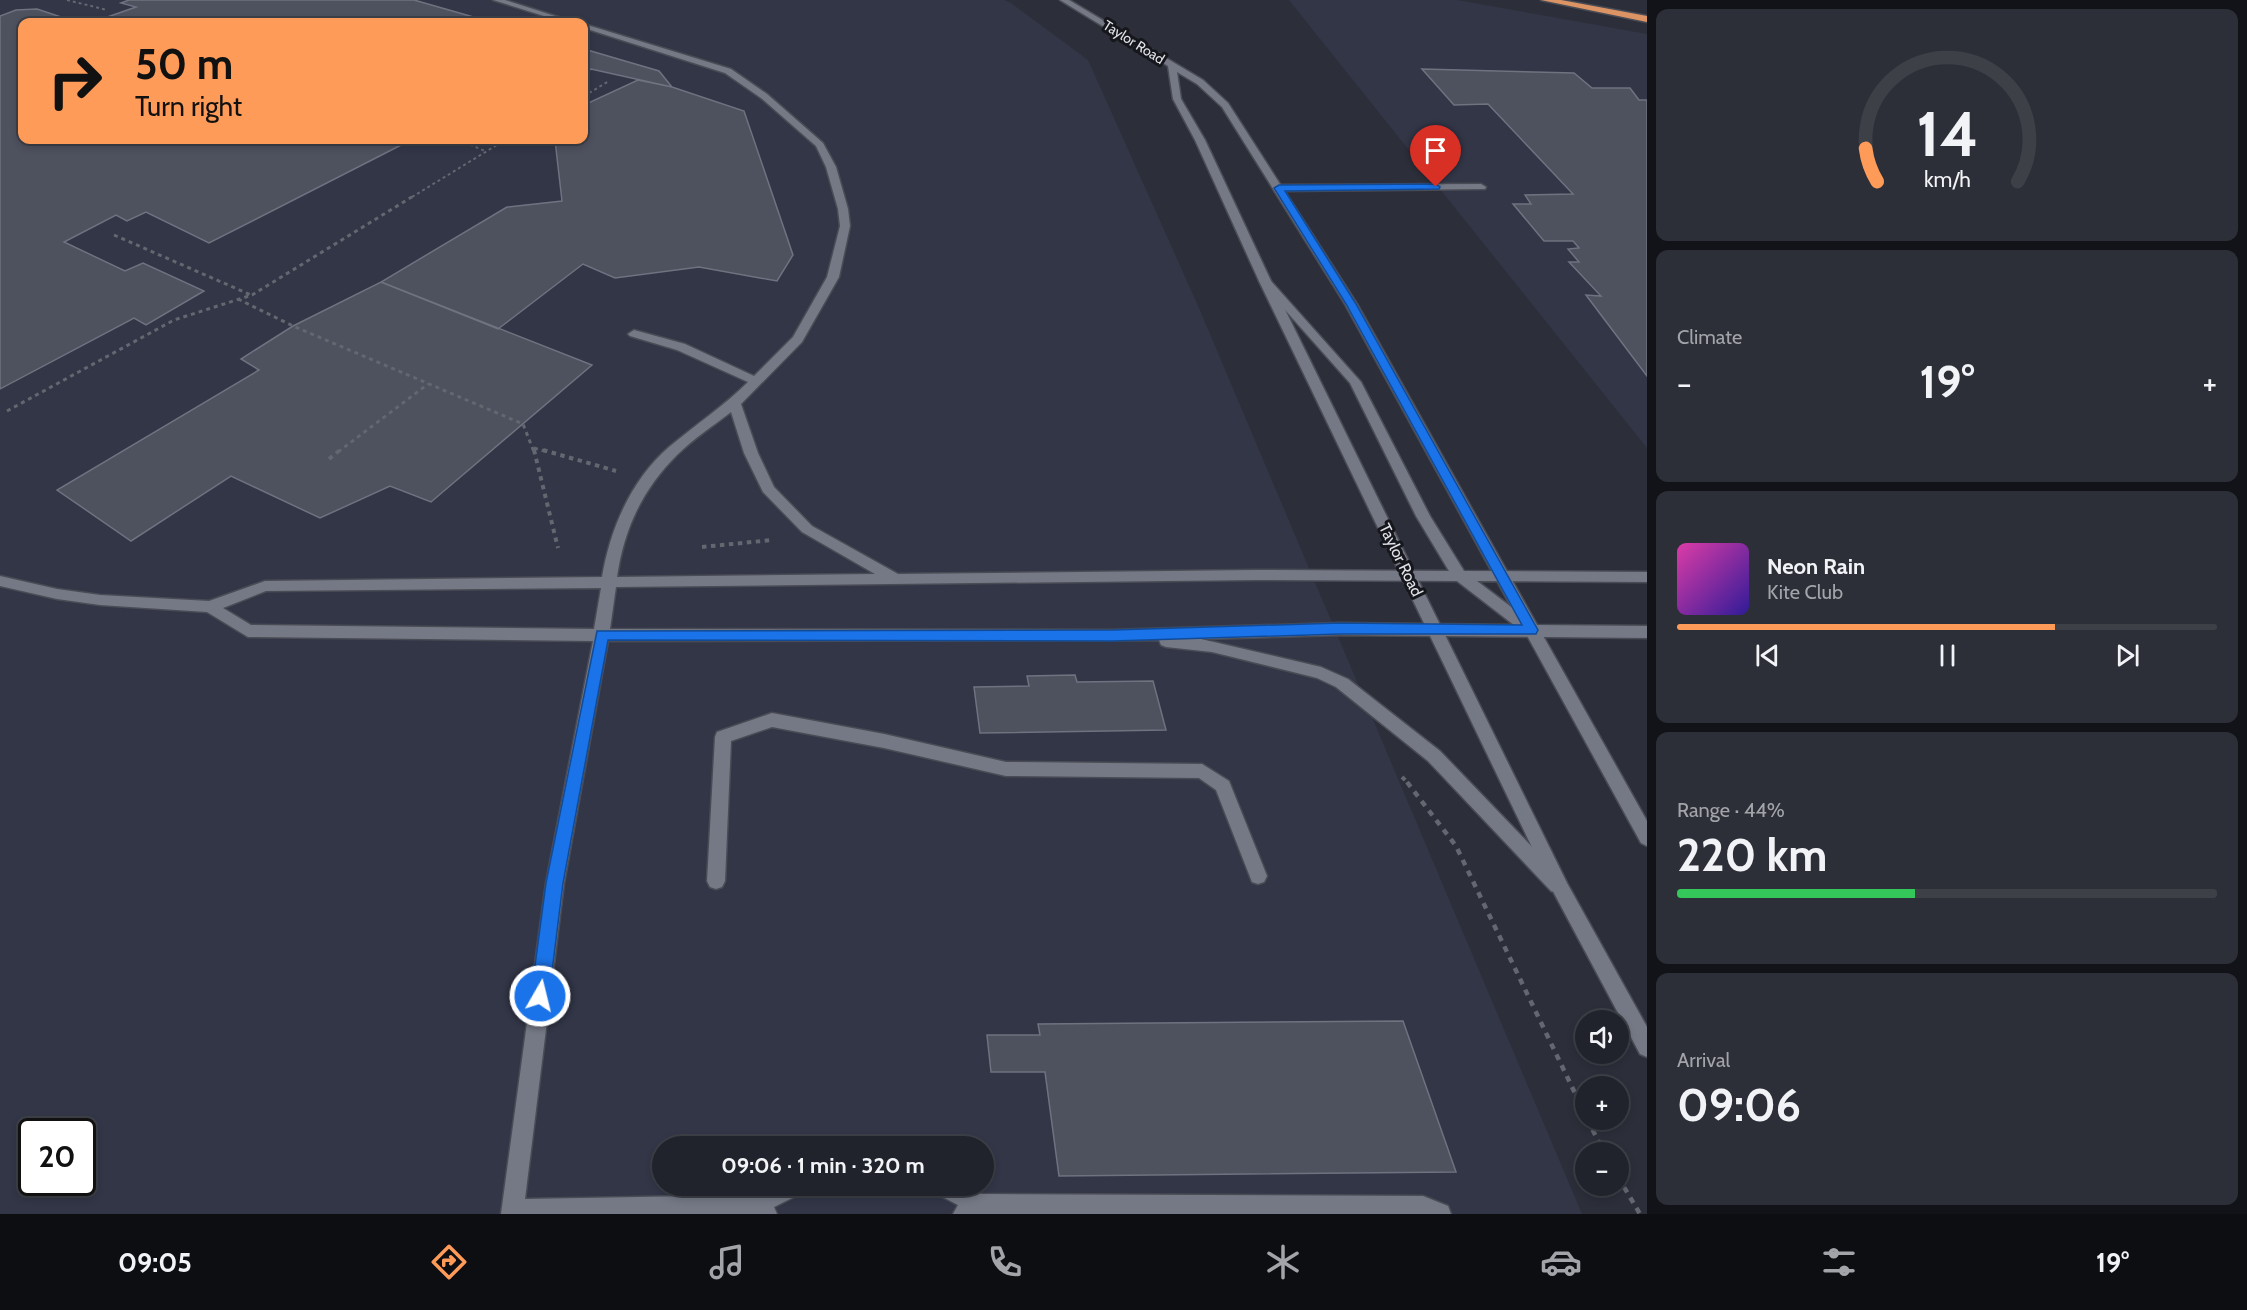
<!DOCTYPE html>
<meta charset="utf-8">
<style>
:root{--surface:#21232c;--page:#2d2f38;--text:#f1f3f6;--muted:#a2a4a9;--line:#3e4048;--accent:#fe9b58}
body{margin:0;font-family:Cabin,sans-serif;background:var(--page);color:var(--text);height:100vh;display:flex;flex-direction:column;font-size:22px;white-space:nowrap}
*{box-sizing:border-box;margin:0}
p{font-size:20px;color:var(--muted)}
.icon{flex:none;width:33px;height:33px;fill:none;stroke:currentColor;stroke-width:2;stroke-linecap:round;stroke-linejoin:round}
.map{position:relative;flex:1;overflow:hidden}
.sheet{display:flex;flex-direction:column;gap:9px;padding:9px;background:#121318;width:600px}
.sheet>*{flex:none}
.hud{position:absolute;left:18px;top:18px;width:570px;height:126px;border-radius:12px;box-shadow:0 3px 9px #0003,0 0 0 2px var(--line);background:#fe9b58;color:#111;overflow:hidden}
.controls{position:absolute;left:1575px;top:1010px;display:grid;gap:12px}
.controls a{display:grid;place-items:center;width:54px;height:54px;border-radius:50%;background:var(--surface);box-shadow:0 3px 9px #0003,0 0 0 2px var(--line);font-size:30px}
.speed{position:absolute;left:18px;top:1118px;display:flex;gap:12px;font-size:30px;font-weight:700;text-align:center}
.speed>*{display:grid;place-content:center;width:78px;height:78px;border-radius:50%;background:var(--surface);box-shadow:0 3px 9px #0003,0 0 0 2px var(--line);line-height:1}
.speed .limit{border:3px solid #111;border-radius:9px;background:#fff;color:#111}
.pin{position:absolute;display:grid;place-items:center;width:51px;height:51px;color:#fff;margin:-62px -26px;border-radius:50% 50% 50% 0;rotate:-45deg;box-shadow:0 0 6px #0007}
.pin .icon{rotate:45deg}
.me{position:absolute;width:66px;margin:-33px;rotate:8deg;stroke-linejoin:round;filter:drop-shadow(0 0 4px #0008)}
.turn{display:flex;align-items:center;gap:21px;height:126px;padding:0 18px;font-size:27px}
.turn .icon{width:78px;height:78px;stroke-width:2.5}
.turn b{display:block;font-size:42px;line-height:51px}
.big{font-size:45px;font-weight:700;line-height:1.1}
.sheet .tile{flex:1;display:flex;flex-direction:column;justify-content:center;gap:9px;min-width:0;padding:0 21px;border-radius:12px;background:var(--page)}
.sheet .dial{align-items:center;gap:0}
.dial svg{height:156px;overflow:visible;fill:none;stroke:var(--line);stroke-width:7;stroke-linecap:round;text-anchor:middle}
.dial text{fill:var(--text);stroke:none}
.song{display:flex;align-items:center;gap:18px}
.cover{width:72px;height:72px;border-radius:9px;background:linear-gradient(135deg,hsl(320 70% 55%),hsl(250 70% 35%))}
.played{height:6px;border-radius:3px;background:linear-gradient(90deg,var(--accent) 70%,var(--line) 70%)}
.keys{display:flex;justify-content:space-around;direction:ltr}
.heat{display:flex;justify-content:space-between;align-items:center;font-size:33px;direction:ltr}
.charge{height:9px;border-radius:4px;background:linear-gradient(90deg,#34c759 44%,var(--line) 0)}
.trip{position:absolute;left:652px;top:1136px;width:342px;height:60px;border-radius:30px;background:var(--surface);box-shadow:0 3px 9px #0003,0 0 0 2px var(--line);font-weight:700;line-height:60px;text-align:center}
.menu{display:flex;height:96px;justify-content:space-around;align-items:center;background:#0d0e12;color:var(--muted)}
.menu .icon{width:42px;height:42px}
.menu .selected{color:var(--accent)}
.menu b{font-size:27px;color:var(--text)}
main{display:flex;flex:1;min-height:0}
.map>svg:first-child{display:block}
</style>
<main>
<div class="map">
<svg width="1647" height="1214" viewBox="0 0 1647 1214">
<rect width="100%" height="100%" fill="#2c2f3a"/>
<path fill="#323647" fill-rule="evenodd" d="M0 0H1004L1011 3 1088 60 1199 308 1582 1214H0ZM22 22H584V140H22ZM32 1131H82V1182H32ZM663 1146H984V1185H663Z
M1289 0H1457L1647 34V448Z"/>
<path fill="#4e515e" stroke="#6f7380" stroke-width="1.5" d="M129 0H414L491 22H93L136 7 121 3Z
M37 9 76 22H22V140H411L209 243 146 212 127 221 116 215 64 242 125 271 143 263 204 291 146 325 134 318 0 389V16L16 10Z
M584 49 659 71 672 87 591 69 584 73Z
M1422 69 1574 73 1592 88H1630L1639 100H1647V376L1586 295 1601 296 1569 262H1579L1568 249 1579 248 1573 241H1544L1513 204H1531L1525 195 1573 194 1488 104 1454 105Z
M638 80 672 87 744 111 793 255 777 281 699 267 615 278 583 264 498 329 381 282 507 207 562 201 555 140H584V105Z
M381 282 592 365 431 502 390 486 320 518 231 476 131 541 57 490 259 370 241 359 293 326Z
M1075 675 1077 682 1153 681 1166 730 980 733 974 687 1029 686 1027 676Z
M1403 1021 1456 1172 1059 1176 1045 1072H991L987 1035H1040L1038 1024Z"/>
<g fill="none" stroke-linecap="round" stroke-linejoin="round">
<g stroke="#4a4c55" stroke-width="3">
<path id="service" d="M493 0H505L574 22H563Z
M584 24 731 69 767 94 823 143 836 167 848 209 850 226 839 277 802 342 741 404 758 453 774 487 812 526 898 574 1256 570 1449 571 1416 516 1350 383 1261 283 1259 281 1265 278 1269 279 1361 382 1430 516 1464 571 1647 572V582L1477 581 1535 625 1647 626V638L1340 635 1201 639 1321 667 1348 679 1440 751 1563 879 1566 885 1563 891 1557 893 1551 891 1428 761 1336 687 1317 678 1212 652 1166 647 1161 645 1159 640 608 641 564 883 525 1199 751 1195 771 1185H805L802 1193 774 1207 777 1214H501L546 883 593 641 248 637 207 612 100 605 57 599 0 586V576L57 589 100 595 209 601 265 581 602 577C610 529 631 480 669 447 695 425 724 406 748 382L677 350 630 336 628 334 634 330 685 344 754 376 793 337 827 277 840 226 838 209 826 167 816 146 761 98 725 73 584 28ZM731 412 744 453 763 492 802 532 875 574 617 577C624 529 642 490 677 455 693 439 713 426 731 412ZM1256 580 1457 581 1514 625 1340 623 1113 630 610 629 616 587ZM601 588 594 629 251 625 223 608 266 591Z
M1481 184 1486 187 1485 189 1279 191 1274 188 1279 185Z
M772 713 884 734 1006 762 1202 764 1229 781 1267 876 1264 882 1258 884 1252 882 1216 790 1199 778 1006 776 884 748 772 727 731 741 725 881 722 887 716 889 710 887 707 881 715 737 717 732Z
M932 1185H965L982 1194 1423 1196 1448 1206 1451 1214H953L958 1205 935 1193Z"/>
</g>
<g stroke="#4a4c55" stroke-width="3">
<path id="secondary" d="M1060 0H1069L1203 80 1228 103 1357 304 1647 821V846L1641 843 1345 304 1222 107 1197 84 1177 72 1181 99 1205 140 1271 281 1567 883 1647 1027V1057L1640 1054 1555 895 1259 281 1195 140 1173 99 1168 66Z"/>
</g>
<g stroke="#4a4c55" stroke-width="3">
<path id="motorway" d="M1541 0H1561L1647 16V22Z"/>
</g>
<path stroke="#646670" stroke-width="2" stroke-dasharray="3 3" stroke-linecap="butt" d="M67 0 107 10
M584 96 609 81
M459 140 485 151
M412 197 505 140"/>
<path stroke="#646670" stroke-width="3" stroke-dasharray="4 4" stroke-linecap="butt" d="M114 235 251 295
M238 299 293 326 523 424 534 452
M7 411 174 320 252 295 415 195
M534 448 548 452
M338 452 428 384"/>
<path stroke="#646670" stroke-width="4" stroke-dasharray="4.5 4.5" stroke-linecap="butt" d="M534 450 558 548
M543 450 616 471
M329 459 340 450
M702 547 772 540
M1402 777 1409 784"/>
<path stroke="#646670" stroke-width="4.5" stroke-dasharray="6 6" stroke-linecap="butt" d="M1407 782 1456 846 1586 1116
M1587 1119 1604 1152
M1618 1177 1640 1214"/>
<use href="#service" fill="#757986" fill-rule="evenodd"/>
<use href="#secondary" fill="#757986" fill-rule="evenodd"/>
<use href="#motorway" fill="#dd9465" fill-rule="evenodd"/>
</g>
<path fill="#1a73e8" stroke="#114b97" stroke-width="1.5" d="M1436 184 1440 187 1439 189 1285 191 1356 304 1538 630 1536 634H1340L1113 641 608 640 563 883 549 996 546 1002 540 1004 534 1002 531 996 546 883 597 631 1113 630 1340 623 1522 625 1346 304 1274 188 1279 185Z"/>
<g text-anchor="middle" dominant-baseline="central" stroke-width="6" stroke-linejoin="round" paint-order="stroke">
<g font-size="14" fill="#e1e3ea" stroke="#16171c">
<text transform="translate(1134 42) rotate(32)">Taylor Road</text>
</g>
<g font-size="16" fill="#e1e3ea" stroke="#16171c">
<text transform="translate(1401 560) rotate(64)">Taylor Road</text>
</g>
</g>
</svg>
<div class="controls">
<a><svg class="icon" aria-label="sound" viewBox="0 0 24 24"><path d="M4 9h4l5-4v14l-5-4H4zM17 9q2 3 0 6"/></svg></a>
<a>+</a>
<a>−</a>
</div>
<div class="speed"><div class="limit">20</div></div>
<div class="pin" style="left:1436px;top:187px;background:#d93025"><svg class="icon" aria-label="arrive" viewBox="0 0 24 24"><path d="M6 21V4h12l-3 4 3 4H6"/></svg></div>
<svg class="me" style="left:540px;top:996px" viewBox="-20 -20 40 40"><circle r="17" fill="#1a73e8" stroke="#fff" stroke-width="3"/><path d="M0-11L8 9 0 5-8 9z" fill="#fff"/></svg>
<div class="trip">09:06 · 1 min · 320 m</div>
<div class="hud">
<div class="turn"><svg class="icon" aria-label="right" viewBox="0 0 24 24"><path d="M7 20v-9h11M14 6l5 5-5 5"/></svg><div><b>50 m</b>Turn right</div></div>
</div>
</div>
<section class="sheet">
<div class="tile dial"><svg viewBox="0 0 100 80">
<path d="M14 69A42 42 0 1 1 86 69"/>
<path d="M14 69A42 42 0 0 1 8 52" stroke="#fe9b58"/>
<text x="50" y="56" font-size="32" font-weight="700">14</text>
<text x="50" y="72" font-size="11">km/h</text>
</svg></div>
<div class="tile"><p>Climate</p>
<div class="heat"><a>−</a><b class="big">19°</b><a>+</a></div>
</div>
<div class="tile">
<div class="song"><i class="cover"></i><div><b>Neon Rain</b><p>Kite Club</p></div></div>
<div class="played"></div>
<div class="keys"><svg class="icon" aria-label="previous" viewBox="0 0 24 24"><path d="M18 5L8 12l10 7zM5 5v14"/></svg><svg class="icon" aria-label="pause" viewBox="0 0 24 24"><path d="M8 5v14M16 5v14"/></svg><svg class="icon" aria-label="next" viewBox="0 0 24 24"><path d="M6 5l10 7-10 7zM19 5v14"/></svg></div>
</div>
<div class="tile"><p>Range · 44%</p><b class="big">220 km</b><div class="charge"></div></div>
<div class="tile"><p>Arrival</p><b class="big">09:06</b></div>
</section>
</main>
<nav class="menu">
<b>09:05</b>
<svg class="icon selected" aria-label="directions" viewBox="0 0 24 24"><path d="M12 3l9 9-9 9-9-9zM9 14v-3h6M13 9l2 2-2 2"/></svg>
<svg class="icon" aria-label="music" viewBox="0 0 24 24"><path d="M9 18V5l10-2v13"/><circle cx="6" cy="18" r="3"/><circle cx="16" cy="16" r="3"/></svg>
<svg class="icon" aria-label="phone" viewBox="0 0 24 24"><path d="M5 4h4l2 5-3 2q2 4 5 5l2-3 5 2v4C11 20 4 13 5 4z"/></svg>
<svg class="icon" aria-label="climate" viewBox="0 0 24 24"><path d="M12 3v18M4 7l16 10M4 17L20 7"/></svg>
<svg class="icon" aria-label="car" viewBox="0 0 24 24"><path d="M5 17H2v-5l4-1 3-4h7l3 4 3 1v5h-3M9 17h6M6 11h13"/><circle cx="7" cy="17" r="2"/><circle cx="17" cy="17" r="2"/></svg>
<svg class="icon" aria-label="filters" viewBox="0 0 24 24"><path d="M4 7h16M4 17h16"/><circle cx="9" cy="7" r="2"/><circle cx="15" cy="17" r="2"/></svg>
<b>19°</b>
</nav>
